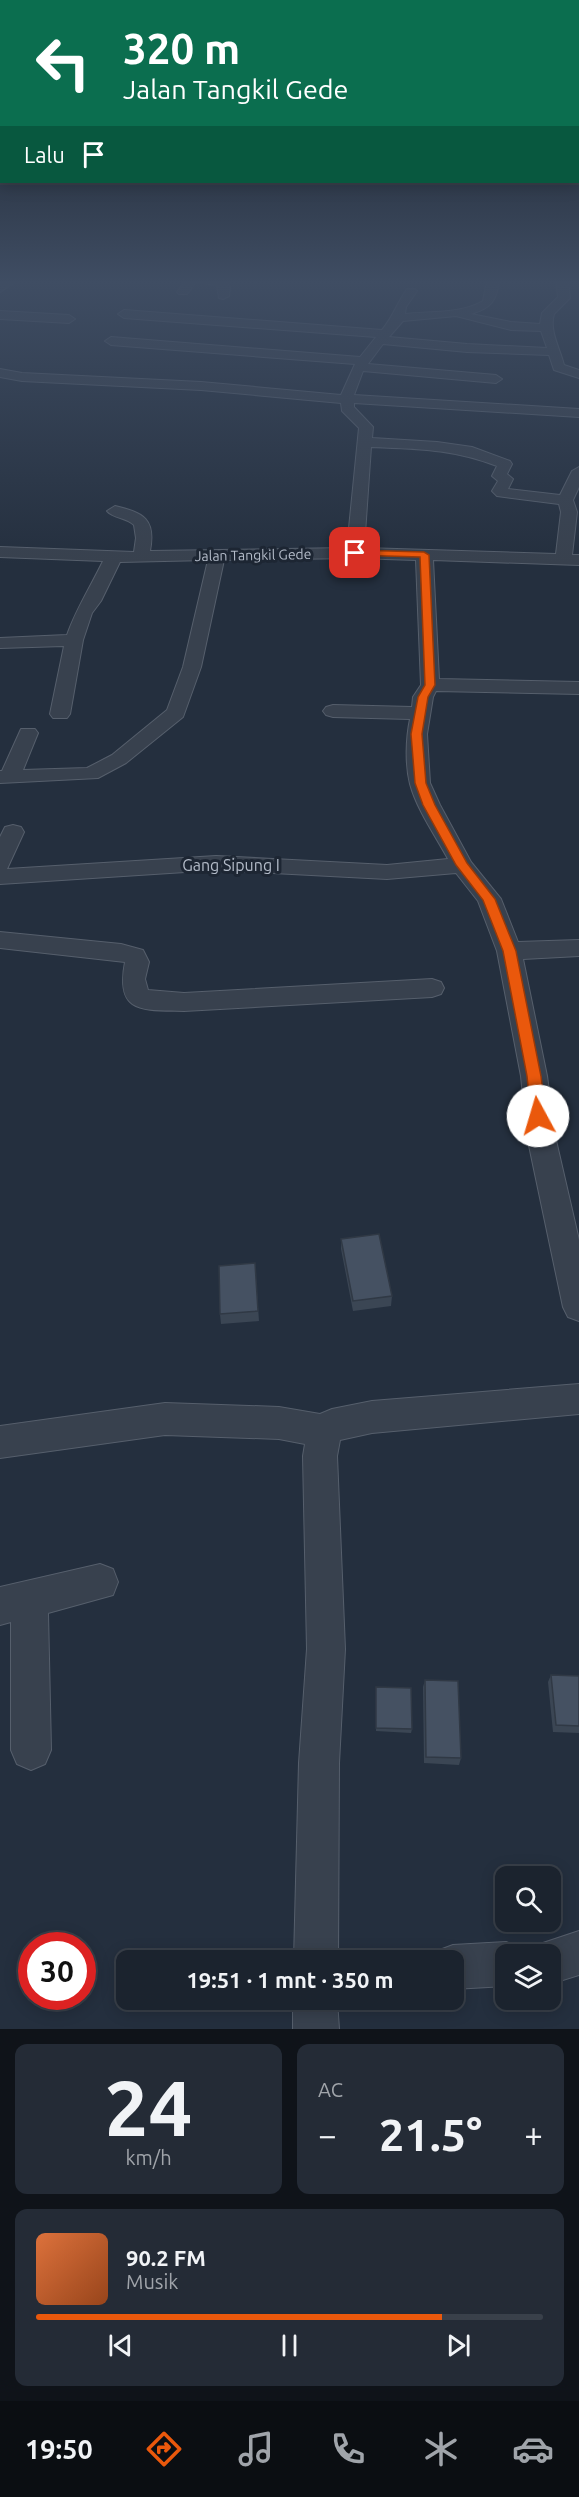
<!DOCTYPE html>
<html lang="id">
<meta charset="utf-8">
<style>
:root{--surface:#1b232e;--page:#242b36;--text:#f1f3f6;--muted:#a0a4aa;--line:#39404a;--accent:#ea580c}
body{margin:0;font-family:Ubuntu,sans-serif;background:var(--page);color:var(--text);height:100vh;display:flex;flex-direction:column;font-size:22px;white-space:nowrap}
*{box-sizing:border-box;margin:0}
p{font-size:20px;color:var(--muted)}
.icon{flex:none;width:33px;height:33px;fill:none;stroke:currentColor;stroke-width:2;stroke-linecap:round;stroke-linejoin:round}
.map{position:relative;height:2029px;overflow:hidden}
.details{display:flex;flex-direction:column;gap:15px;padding:15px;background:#0f1319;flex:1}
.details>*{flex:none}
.hud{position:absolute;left:0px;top:0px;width:579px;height:183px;box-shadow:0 3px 15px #0003,0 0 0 2px var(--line);background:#0b6e4f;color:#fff;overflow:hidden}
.buttons{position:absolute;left:495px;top:1866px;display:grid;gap:12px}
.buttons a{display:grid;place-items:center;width:66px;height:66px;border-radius:12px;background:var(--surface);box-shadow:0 3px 15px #0003,0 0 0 2px var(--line);font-size:30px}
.speed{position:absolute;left:18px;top:1932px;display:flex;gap:12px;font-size:30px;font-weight:700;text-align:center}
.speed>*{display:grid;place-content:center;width:78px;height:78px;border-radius:50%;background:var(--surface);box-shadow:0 3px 15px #0003,0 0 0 2px var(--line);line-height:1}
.speed .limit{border:9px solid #d22;background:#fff;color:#111}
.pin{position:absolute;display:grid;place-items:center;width:51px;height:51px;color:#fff;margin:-26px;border-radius:12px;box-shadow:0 3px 9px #0006}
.me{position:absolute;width:66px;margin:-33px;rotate:354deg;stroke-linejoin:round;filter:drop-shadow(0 0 4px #0008)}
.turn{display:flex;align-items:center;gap:21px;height:126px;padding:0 24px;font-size:27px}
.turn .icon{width:78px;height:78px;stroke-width:2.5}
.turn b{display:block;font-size:42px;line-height:51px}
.then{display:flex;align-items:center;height:57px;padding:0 24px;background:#0003;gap:12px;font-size:22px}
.big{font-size:45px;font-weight:600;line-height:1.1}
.details .tile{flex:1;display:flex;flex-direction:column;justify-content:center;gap:9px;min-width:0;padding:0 21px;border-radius:12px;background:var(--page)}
.details .dial{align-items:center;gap:0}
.dial b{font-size:78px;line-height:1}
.song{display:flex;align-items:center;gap:18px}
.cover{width:72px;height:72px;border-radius:9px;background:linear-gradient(135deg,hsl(20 70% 55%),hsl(20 70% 35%))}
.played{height:6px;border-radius:3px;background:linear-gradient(90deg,var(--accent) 80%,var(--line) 80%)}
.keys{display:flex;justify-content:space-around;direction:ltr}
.heat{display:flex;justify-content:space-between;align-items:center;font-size:33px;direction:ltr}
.details .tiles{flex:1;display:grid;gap:15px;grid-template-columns:1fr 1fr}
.tile:last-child{grid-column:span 2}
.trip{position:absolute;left:116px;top:1950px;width:348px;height:60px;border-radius:12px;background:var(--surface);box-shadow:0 3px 15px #0003,0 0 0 2px var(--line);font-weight:600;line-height:60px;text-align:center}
.tabs{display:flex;height:96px;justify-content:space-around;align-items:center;background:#0b0e12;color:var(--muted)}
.tabs .icon{width:42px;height:42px}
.tabs .selected{color:var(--accent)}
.tabs b{font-size:27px;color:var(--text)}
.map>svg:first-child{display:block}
</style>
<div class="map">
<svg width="579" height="2029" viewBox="0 0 579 2029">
<rect width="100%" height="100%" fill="#242f3e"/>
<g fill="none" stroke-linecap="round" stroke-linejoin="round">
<g stroke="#565f6c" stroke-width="2">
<path id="minor" d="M5 280H18L0 292V284Z
M186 280H226L230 288 229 296 223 299 219 298 217 285 203 283 198 280 187 294H179L177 292Z
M487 280H499C497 301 491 308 471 314L511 322 540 324 542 313 558 297 556 280H568L570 298 554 314C549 331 560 348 564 365L579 370V378L554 370 549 355 467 352 383 344 368 364 496 375 502 379 496 383 363 371 354 395 579 409V417L354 403V407L373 427 372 438 437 442 472 447 510 461 512 464 507 474 513 479 508 489 560 495 572 471 579 467V487L573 500 577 512 572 555H579V565L433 560 439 679 579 682V694L436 691 433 697 427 734 430 783 440 805 471 862 501 899 518 942 579 940V956L523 959 547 1076 555 1136 579 1240V1321L568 1317 563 1307 527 1136 521 1076 497 951 478 901 456 873 387 879 216 870 0 884V837L5 827 13 825 21 827 24 832 7 869 216 856 387 865 448 859C435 835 417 810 410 784 405 764 406 738 410 719L333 717 326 715 323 711 326 707 333 705 412 707 413 697 421 685 416 560 355 558 224 560 201 667 183 717 126 763 98 778 0 783V771H2L21 729H35L38 733 23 770 87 768 112 755 167 710 183 667 208 560 120 562 101 601 92 613 83 640 70 714 67 718H53L50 714 64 646 0 648V638L67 635C76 609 91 586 103 561L0 557V547L134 552 136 538 134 525C127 518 113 518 107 511L115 506C144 513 156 519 150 551L347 548 359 428 342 411 341 403 201 390 22 381 0 377V369L22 373 201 382 341 395 355 364 111 345 105 341 111 337 360 357 376 337 124 318 118 314 124 310 382 330C393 317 397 303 407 289H415L417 291 406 307 405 314C430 311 461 314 483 301ZM456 316 511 330 541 331 547 348 467 344 389 337 403 321ZM371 447C418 449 453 449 497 466L492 476 498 481 492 491 497 496 559 504 561 512 556 554 364 548Z
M0 311 69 315 75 319 69 323 0 319Z
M0 932 121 944 143 950 149 962 145 979 148 990 184 993 432 979 441 982 444 988 441 994 432 997 184 1011C142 1010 115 1014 125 962L0 948Z
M579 1384V1414L372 1433 340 1440 337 1456 345 1649 339 1763 338 1960H294L299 1763 307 1649 303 1456 305 1444 279 1439 165 1435 0 1458V1426L165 1403 279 1407 320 1414 332 1409 372 1401Z
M100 1564 113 1569 118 1582 113 1595 48 1613 51 1750 45 1764 31 1770 17 1764 11 1750V1622L0 1625V1587Z
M579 1931V1975L550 1984V1954H531L534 1946Z
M506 1942 522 1948 524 1954H506V1986L453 1989V1960H434L437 1951 453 1945Z
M293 2000H337L339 2029H293Z"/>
</g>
<use href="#minor" fill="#38414e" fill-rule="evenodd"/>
</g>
<path fill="#3b4654" d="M341 1239 392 1296 391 1306 353 1311 341 1249Z
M255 1263 259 1321 221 1324 220 1314Z
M551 1675 579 1676V1733L553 1732 548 1682Z
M425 1680 461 1758 459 1765 424 1763 423 1687Z
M376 1687 412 1729 411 1733 376 1731Z"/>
<path fill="#455162" stroke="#303945" stroke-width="1.5" d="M379 1234 392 1296 353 1301 341 1239Z
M255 1263 258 1311 220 1314 219 1266Z
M551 1675 579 1676V1726L556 1725Z
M425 1680 458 1681 461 1758 426 1757Z
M376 1687 411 1688 412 1729 376 1728Z"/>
<linearGradient id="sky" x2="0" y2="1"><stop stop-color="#141a22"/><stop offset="0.5" stop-color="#3f4d63"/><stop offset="1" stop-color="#3f4d63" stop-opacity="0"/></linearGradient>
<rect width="579" height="564" fill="url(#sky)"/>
<path fill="#ea580c" stroke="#983908" stroke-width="1.5" d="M355 550 424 552 429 555 435 685 428 697 422 734 426 783 435 805 467 863 495 899 516 951 541 1076 546 1116 544 1120H533L531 1116 527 1076 503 951 483 900 456 865 423 805 415 783 411 734 418 697 425 685 420 557 352 555V551Z"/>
<g text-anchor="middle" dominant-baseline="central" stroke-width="6" stroke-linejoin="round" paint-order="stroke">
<g font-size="14" fill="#b4bcc9" stroke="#1d2633">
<text transform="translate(253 555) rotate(-1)">Jalan Tangkil Gede</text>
</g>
<g font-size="16" fill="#b4bcc9" stroke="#1d2633">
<text x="231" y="865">Gang Sipung I</text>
</g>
</g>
</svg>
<div class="buttons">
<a><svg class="icon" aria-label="search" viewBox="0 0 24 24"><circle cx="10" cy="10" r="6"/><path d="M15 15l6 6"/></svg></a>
<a><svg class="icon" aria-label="layers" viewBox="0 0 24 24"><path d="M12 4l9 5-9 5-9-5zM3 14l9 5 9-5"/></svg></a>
</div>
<div class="speed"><div class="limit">30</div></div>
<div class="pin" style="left:355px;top:553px;background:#d93025"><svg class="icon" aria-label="arrive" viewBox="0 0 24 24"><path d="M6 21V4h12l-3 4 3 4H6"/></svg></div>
<svg class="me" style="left:538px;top:1116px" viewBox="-20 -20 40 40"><circle r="19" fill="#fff"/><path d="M0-13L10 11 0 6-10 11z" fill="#ea580c"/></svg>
<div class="trip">19:51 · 1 mnt · 350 m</div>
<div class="hud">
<div class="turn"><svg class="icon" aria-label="left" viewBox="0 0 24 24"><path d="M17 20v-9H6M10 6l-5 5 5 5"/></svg><div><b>320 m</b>Jalan Tangkil Gede</div></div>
<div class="then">Lalu<svg class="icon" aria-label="arrive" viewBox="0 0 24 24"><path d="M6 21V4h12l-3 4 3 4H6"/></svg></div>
</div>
</div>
<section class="details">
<div class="tiles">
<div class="tile dial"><b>24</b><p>km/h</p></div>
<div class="tile"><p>AC</p>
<div class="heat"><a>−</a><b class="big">21.5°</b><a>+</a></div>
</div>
<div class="tile">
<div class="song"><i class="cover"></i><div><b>90.2 FM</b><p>Musik</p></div></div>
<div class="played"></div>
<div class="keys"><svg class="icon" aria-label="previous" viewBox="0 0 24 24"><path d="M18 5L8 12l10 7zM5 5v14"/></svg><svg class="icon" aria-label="pause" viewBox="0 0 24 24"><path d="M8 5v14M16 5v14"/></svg><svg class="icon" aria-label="next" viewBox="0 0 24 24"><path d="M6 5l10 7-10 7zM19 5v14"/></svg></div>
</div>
</div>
</section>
<nav class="tabs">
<b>19:50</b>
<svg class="icon selected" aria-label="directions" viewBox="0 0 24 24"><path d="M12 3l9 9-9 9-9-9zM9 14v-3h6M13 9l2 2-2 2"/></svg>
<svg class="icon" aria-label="music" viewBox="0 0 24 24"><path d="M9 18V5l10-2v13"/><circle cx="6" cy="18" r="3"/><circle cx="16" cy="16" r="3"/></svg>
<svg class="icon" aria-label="phone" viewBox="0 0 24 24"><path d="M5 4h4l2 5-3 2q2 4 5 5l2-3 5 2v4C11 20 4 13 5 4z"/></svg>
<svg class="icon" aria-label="climate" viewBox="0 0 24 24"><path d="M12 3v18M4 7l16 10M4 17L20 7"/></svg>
<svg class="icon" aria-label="car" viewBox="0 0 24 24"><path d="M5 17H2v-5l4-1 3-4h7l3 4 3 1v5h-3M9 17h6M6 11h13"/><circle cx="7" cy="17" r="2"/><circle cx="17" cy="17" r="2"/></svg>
</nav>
